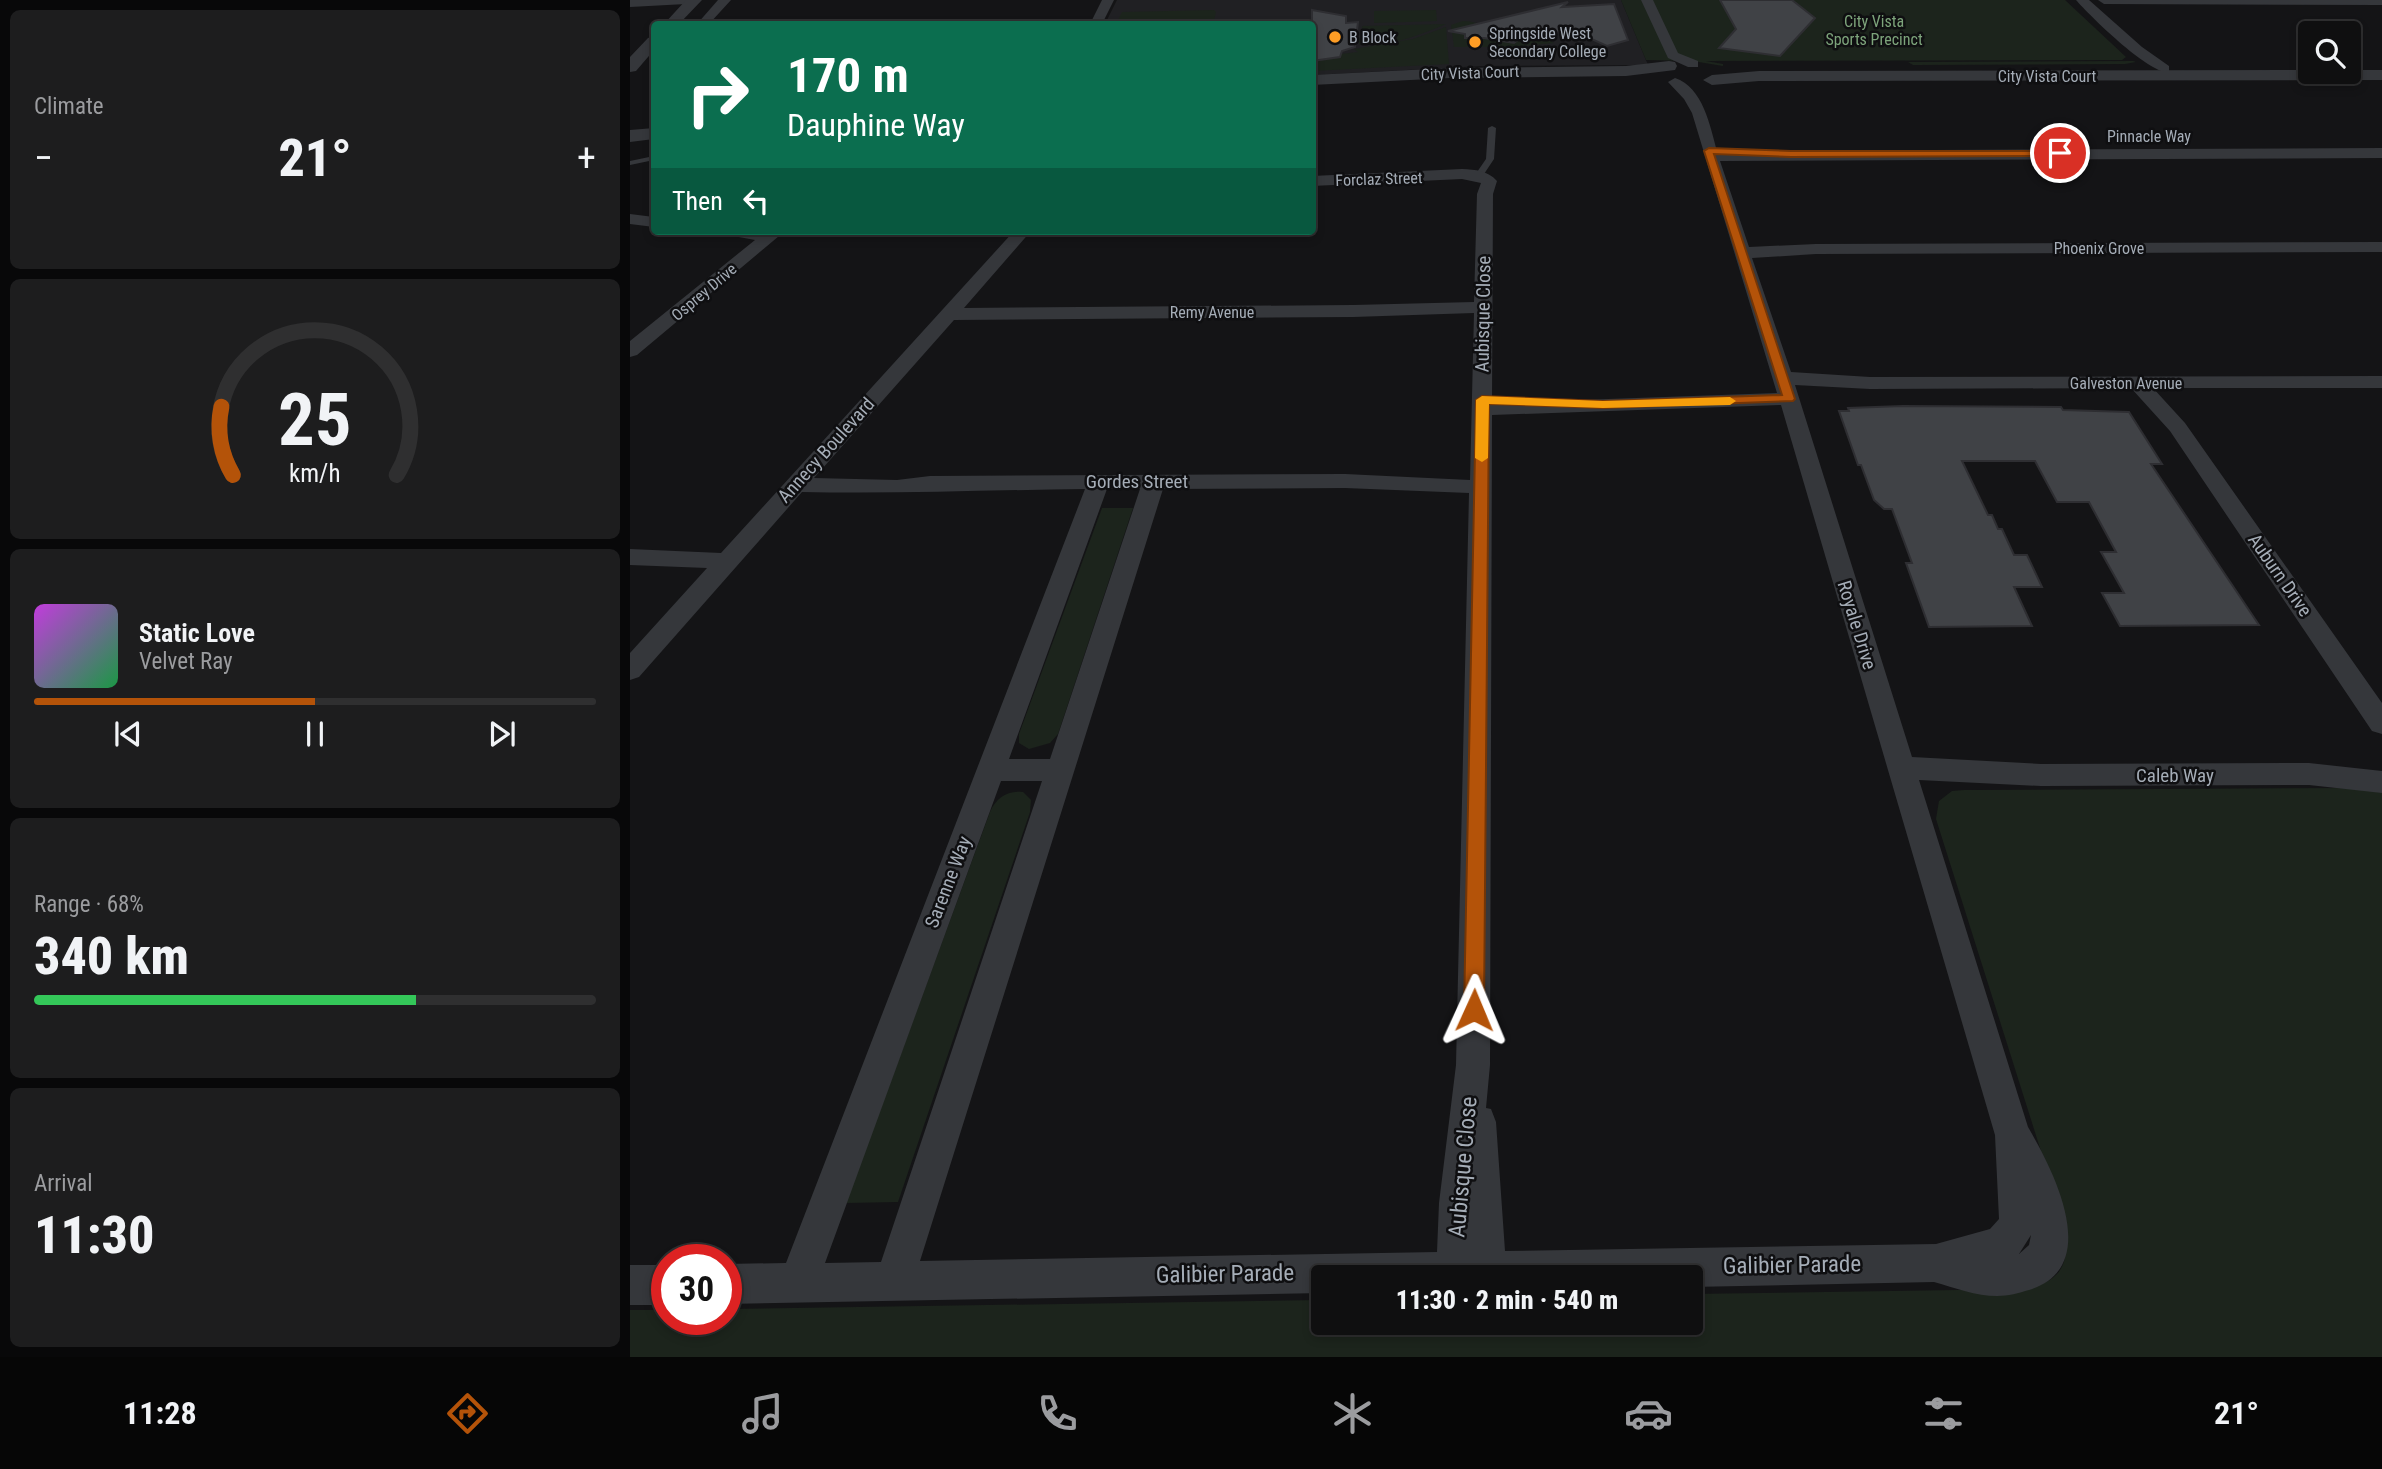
<!DOCTYPE html>
<meta charset="utf-8">
<style>
:root{--surface:#0f0f10;--page:#1d1d1e;--text:#f1f3f6;--muted:#9b9c9f;--line:#2f2f30;--accent:#b45309}
body{margin:0;font-family:"Roboto Condensed",sans-serif;background:var(--page);color:var(--text);height:100vh;display:flex;flex-direction:column;font-size:26px;white-space:nowrap}
*{box-sizing:border-box;margin:0}
p{font-size:23px;color:var(--muted)}
.icon{flex:none;width:38px;height:38px;fill:none;stroke:currentColor;stroke-width:2;stroke-linecap:round;stroke-linejoin:round}
.map{position:relative;flex:1;overflow:hidden}
.drawer{display:flex;flex-direction:column;gap:10px;padding:10px;background:#080809;width:630px}
.drawer>*{flex:none}
.banner{position:absolute;left:21px;top:21px;width:665px;height:214px;border-radius:7px;box-shadow:0 4px 10px #0003,0 0 0 2px var(--line);background:#0b6e4f;color:#fff;overflow:hidden}
.buttons{position:absolute;left:1668px;top:21px;display:grid;gap:14px}
.buttons a{display:grid;place-items:center;width:63px;height:63px;border-radius:7px;background:var(--surface);box-shadow:0 4px 10px #0003,0 0 0 2px var(--line);font-size:35px}
.speed{position:absolute;left:21px;top:1244px;display:flex;gap:14px;font-size:35px;font-weight:700;text-align:center}
.speed>*{display:grid;place-content:center;width:91px;height:91px;border-radius:50%;background:var(--surface);box-shadow:0 4px 10px #0003,0 0 0 2px var(--line);line-height:1}
.speed .limit{border:10px solid #d22;background:#fff;color:#111}
.pin{position:absolute;display:grid;place-items:center;width:60px;height:60px;color:#fff;margin:-30px;border:4px solid #fff;border-radius:50%;box-shadow:0 2px 7px #0007}
.me{position:absolute;width:77px;margin:-38px;rotate:1deg;stroke-linejoin:round;filter:drop-shadow(0 0 5px #0008)}
.turn{display:flex;align-items:center;gap:24px;height:147px;padding:0 21px;font-size:32px}
.turn .icon{width:91px;height:91px;stroke-width:2.5}
.turn b{display:block;font-size:49px;line-height:60px}
.then{display:flex;align-items:center;height:66px;padding:0 21px;background:#0003;gap:14px;font-size:26px}
.big{font-size:52px;font-weight:800;line-height:1.1}
.drawer .tile{flex:1;display:flex;flex-direction:column;justify-content:center;gap:10px;min-width:0;padding:0 24px;border-radius:10px;background:var(--page)}
.drawer .dial{align-items:center;gap:0}
.dial svg{height:182px;overflow:visible;fill:none;stroke:var(--line);stroke-width:7;stroke-linecap:round;text-anchor:middle}
.dial text{fill:var(--text);stroke:none}
.song{display:flex;align-items:center;gap:21px}
.cover{width:84px;height:84px;border-radius:10px;background:linear-gradient(135deg,hsl(290 70% 55%),hsl(140 70% 35%))}
.played{height:7px;border-radius:4px;background:linear-gradient(90deg,var(--accent) 50%,var(--line) 50%)}
.keys{display:flex;justify-content:space-around;direction:ltr}
.heat{display:flex;justify-content:space-between;align-items:center;font-size:38px;direction:ltr}
.charge{height:10px;border-radius:5px;background:linear-gradient(90deg,#34c759 68%,var(--line) 0)}
.trip{position:absolute;left:681px;top:1265px;width:392px;height:70px;border-radius:7px;background:var(--surface);box-shadow:0 4px 10px #0003,0 0 0 2px var(--line);font-weight:800;line-height:70px;text-align:center}
.dock{display:flex;height:112px;justify-content:space-around;align-items:center;background:#060606;color:var(--muted)}
.dock .icon{width:49px;height:49px}
.dock .current{color:var(--accent)}
.dock b{font-size:32px;color:var(--text)}
main{display:flex;flex:1;min-height:0}
.map>svg:first-child{display:block}
</style>
<main>
<section class="drawer">
<div class="tile"><p>Climate</p>
<div class="heat"><a>−</a><b class="big">21°</b><a>+</a></div>
</div>
<div class="tile dial"><svg viewBox="0 0 100 80">
<path d="M14 69A42 42 0 1 1 86 69"/>
<path d="M14 69A42 42 0 0 1 9 39" stroke="#b45309"/>
<text x="50" y="56" font-size="32" font-weight="700">25</text>
<text x="50" y="72" font-size="11">km/h</text>
</svg></div>
<div class="tile">
<div class="song"><i class="cover"></i><div><b>Static Love</b><p>Velvet Ray</p></div></div>
<div class="played"></div>
<div class="keys"><svg class="icon" aria-label="previous" viewBox="0 0 24 24"><path d="M18 5L8 12l10 7zM5 5v14"/></svg><svg class="icon" aria-label="pause" viewBox="0 0 24 24"><path d="M8 5v14M16 5v14"/></svg><svg class="icon" aria-label="next" viewBox="0 0 24 24"><path d="M6 5l10 7-10 7zM19 5v14"/></svg></div>
</div>
<div class="tile"><p>Range · 68%</p><b class="big">340 km</b><div class="charge"></div></div>
<div class="tile"><p>Arrival</p><b class="big">11:30</b></div>
</section>
<div class="map">
<svg width="1752" height="1357" viewBox="0 0 1752 1357">
<rect width="100%" height="100%" fill="#141416"/>
<path fill="#202023" d="M487 0H991L1018 65 852 66 683 75 682 24H475Z"/>
<path fill="#1c241c" d="M991 0H1435L1496 57 1492 60 1076 61 1093 64V66L1063 61 1016 60Z
M584 10 586 12 583 24H486L492 12Z
M806 10 807 21 744 23V11Z
M833 21C852 21 872 35 892 37 905 39 913 36 924 43L882 47H824L821 25Z
M816 24C790 35 758 48 729 44V39L733 38 732 26Z
M816 27 819 64 683 71V61L710 57 711 54 728 52 724 49 783 39Z
M1503 61 1506 62 1495 64 1283 65 1278 62Z
M472 508H503L428 734 420 743 399 749 389 743V734Z
M1728 788 1752 791V1357H0V1310H37V1320H96V1309L693 1300V1323H1060L1061 1294 1391 1289C1431 1283 1440 1266 1435 1227L1306 819 1309 801 1322 791 1334 790Z
M393 792 401 800 400 812 268 1202 216 1203 360 812C366 798 377 790 393 792Z"/>
<path fill="#404246" stroke="#2e2e32" stroke-width="2" d="M1090 0H1162L1185 18 1150 56 1089 48 1106 29Z
M938 2 932 7 984 4 998 40 977 46 946 32 915 33 910 37H892L884 43 854 38H835V34L818 31Z
M682 10 716 16V23L728 22 725 47 712 51 710 57 682 61Z
M1273 406 1431 407 1433 410 1499 412 1532 464H1521L1629 625 1490 626 1472 593H1494L1471 552H1486L1459 502H1427L1405 461H1332L1358 515H1362L1368 529H1372L1384 555H1397L1412 587H1384L1402 626 1299 627 1276 563H1282L1262 509H1254L1244 500 1231 465H1228L1209 411H1219L1218 408Z"/>
<g fill="none" stroke-linecap="round" stroke-linejoin="round">
<path fill="#35373b" fill-rule="evenodd" d="M862 126 866 128 864 159 852 177H846L845 175 856 159 858 128Z
M24 156V160L0 165V161Z"/>
<path fill="#35373b" fill-rule="evenodd" d="M0 0H62L56 4 0 7Z
M88 0H101L79 24H67Z
M472 0H484L472 24H460Z
M1011 0H1023L1048 53 1068 61V67H1058L1038 58Z
M1446 0H1459L1512 47 1539 66V72C1520 75 1460 16 1446 0Z
M1468 0H1752V5L1474 4Z
M1045 78C1073 87 1080 126 1087 151L1752 148V158L1090 161 1119 247 1186 244 1752 242V252L1186 254 1122 258 1161 372 1240 377 1752 376V388H1523L1555 423 1752 703V734L1742 731 1540 431 1501 388 1240 389 1165 385 1282 757 1411 764 1679 763 1752 771V793L1679 785 1411 786 1289 780 1398 1127C1423 1170 1474 1267 1399 1290 1389 1293 1378 1296 1367 1296 1346 1296 1325 1288 1304 1282L1060 1287V1278H693V1293L96 1304V1264L156 1263 455 489C361 490 266 494 172 492L9 677 0 680V653L77 568 0 565V549L91 553 384 231H401L334 308 723 305 844 302 847 194 851 183 832 179 682 186V176L832 169C846 170 857 170 867 181L863 194 862 403 1147 393 1062 113 1054 99 1038 82ZM844 313 840 480 715 474 300 476 267 480 184 478 324 320 723 317ZM1151 405 1365 1135 1369 1219 1360 1229 1306 1244 875 1251 866 1122 861 1109 856 1108 860 1065 862 415ZM715 488 839 493 826 1065 809 1203 807 1252 290 1261 533 489ZM477 489H510L420 759H379ZM371 781H412L251 1262 195 1263ZM1401 1235 1399 1245 1389 1254Z
M0 214 24 217V227L0 224Z
M96 231H155L7 355 0 357V341L125 240 98 235Z
M0 1265H37V1305H0Z"/>
<path fill="#35373b" fill-rule="evenodd" d="M56 0H72L49 24H34Z
M24 36V50L6 71 0 72V57L18 38Z
M1039 61 1045 62 1047 66 1045 70 996 76 820 78 682 85V75L820 68 996 66Z
M1680 70H1752V80L1129 81 1082 85 1073 80 1082 75 1129 71Z
M24 128V139L0 142V130Z"/>
</g>
<path fill="#b45309" stroke="#753606" stroke-width="2" d="M1079 148 1161 151H1430L1434 153 1430 156 1161 157 1084 154 1165 399 1163 401 973 408 859 404 854 1010 851 1017 844 1019 837 1017 834 1010 846 400 852 396 973 401 1152 395 1074 151Z"/>
<path fill="#f59e0b" d="M852 396 973 401 1100 397 1106 401 1100 405 973 408 859 404 858 458 852 462 845 458 846 400Z"/>
<g fill="#fe9d25" stroke="#0f0f11" stroke-width="2.5">
<circle cx="705" cy="37" r="7"/>
<circle cx="845" cy="42" r="7"/>
</g>
<g text-anchor="middle" dominant-baseline="central" stroke-width="5" stroke-linejoin="round" paint-order="stroke">
<g font-size="16" fill="#7da47b" stroke="#0f0f11">
<text x="1244" y="21">City Vista<tspan x="1244" dy="18">Sports Precinct</tspan></text>
</g>
<g font-size="16" fill="#a5adb7" stroke="#0f0f11" text-anchor="start">
<text x="859" y="33">Springside West<tspan x="859" dy="18">Secondary College</tspan></text>
<text x="719" y="37">B Block</text>
</g>
<g font-size="16" fill="#a5adb7" stroke="#0f0f11">
<text transform="translate(840 73) rotate(-2)">City Vista Court</text>
<text x="1417" y="76">City Vista Court</text>
<text x="1519" y="136">Pinnacle Way</text>
<text transform="translate(749 179) rotate(-2)">Forclaz Street</text>
<text x="1469" y="248">Phoenix Grove</text>
<text transform="translate(74 292) rotate(-40)">Osprey Drive</text>
<text x="582" y="312">Remy Avenue</text>
<text x="1496" y="383">Galveston Avenue</text>
</g>
<g font-size="19" fill="#a5adb7" stroke="#0f0f11">
<text transform="translate(853 314) rotate(-89)">Aubisque Close</text>
<text transform="translate(196 450) rotate(-48)">Annecy Boulevard</text>
<text x="507" y="481">Gordes Street</text>
<text transform="translate(1650 575) rotate(55)">Auburn Drive</text>
<text transform="translate(1227 625) rotate(73)">Royale Drive</text>
<text x="1545" y="775">Caleb Way</text>
<text transform="translate(318 882) rotate(-69)">Sarenne Way</text>
</g>
<g font-size="23" fill="#a5adb7" stroke="#0f0f11">
<text transform="translate(833 1167) rotate(-85)">Aubisque Close</text>
<text transform="translate(1162 1265) rotate(-1)">Galibier Parade</text>
<text transform="translate(595 1274) rotate(-1)">Galibier Parade</text>
</g>
</g>
</svg>
<div class="buttons">
<a><svg class="icon" aria-label="search" viewBox="0 0 24 24"><circle cx="10" cy="10" r="6"/><path d="M15 15l6 6"/></svg></a>
</div>
<div class="speed"><div class="limit">30</div></div>
<div class="pin" style="left:1430px;top:153px;background:#d93025"><svg class="icon" aria-label="arrive" viewBox="0 0 24 24"><path d="M6 21V4h12l-3 4 3 4H6"/></svg></div>
<svg class="me" style="left:844px;top:1010px" viewBox="-20 -20 40 40"><path d="M0-17L14 15 0 8-14 15z" fill="#b45309" stroke="#fff" stroke-width="4"/></svg>
<div class="trip">11:30 · 2 min · 540 m</div>
<div class="banner">
<div class="turn"><svg class="icon" aria-label="right" viewBox="0 0 24 24"><path d="M7 20v-9h11M14 6l5 5-5 5"/></svg><div><b>170 m</b>Dauphine Way</div></div>
<div class="then">Then<svg class="icon" aria-label="left" viewBox="0 0 24 24"><path d="M17 20v-9H6M10 6l-5 5 5 5"/></svg></div>
</div>
</div>
</main>
<nav class="dock">
<b>11:28</b>
<svg class="icon current" aria-label="directions" viewBox="0 0 24 24"><path d="M12 3l9 9-9 9-9-9zM9 14v-3h6M13 9l2 2-2 2"/></svg>
<svg class="icon" aria-label="music" viewBox="0 0 24 24"><path d="M9 18V5l10-2v13"/><circle cx="6" cy="18" r="3"/><circle cx="16" cy="16" r="3"/></svg>
<svg class="icon" aria-label="phone" viewBox="0 0 24 24"><path d="M5 4h4l2 5-3 2q2 4 5 5l2-3 5 2v4C11 20 4 13 5 4z"/></svg>
<svg class="icon" aria-label="climate" viewBox="0 0 24 24"><path d="M12 3v18M4 7l16 10M4 17L20 7"/></svg>
<svg class="icon" aria-label="car" viewBox="0 0 24 24"><path d="M5 17H2v-5l4-1 3-4h7l3 4 3 1v5h-3M9 17h6M6 11h13"/><circle cx="7" cy="17" r="2"/><circle cx="17" cy="17" r="2"/></svg>
<svg class="icon" aria-label="filters" viewBox="0 0 24 24"><path d="M4 7h16M4 17h16"/><circle cx="9" cy="7" r="2"/><circle cx="15" cy="17" r="2"/></svg>
<b>21°</b>
</nav>
